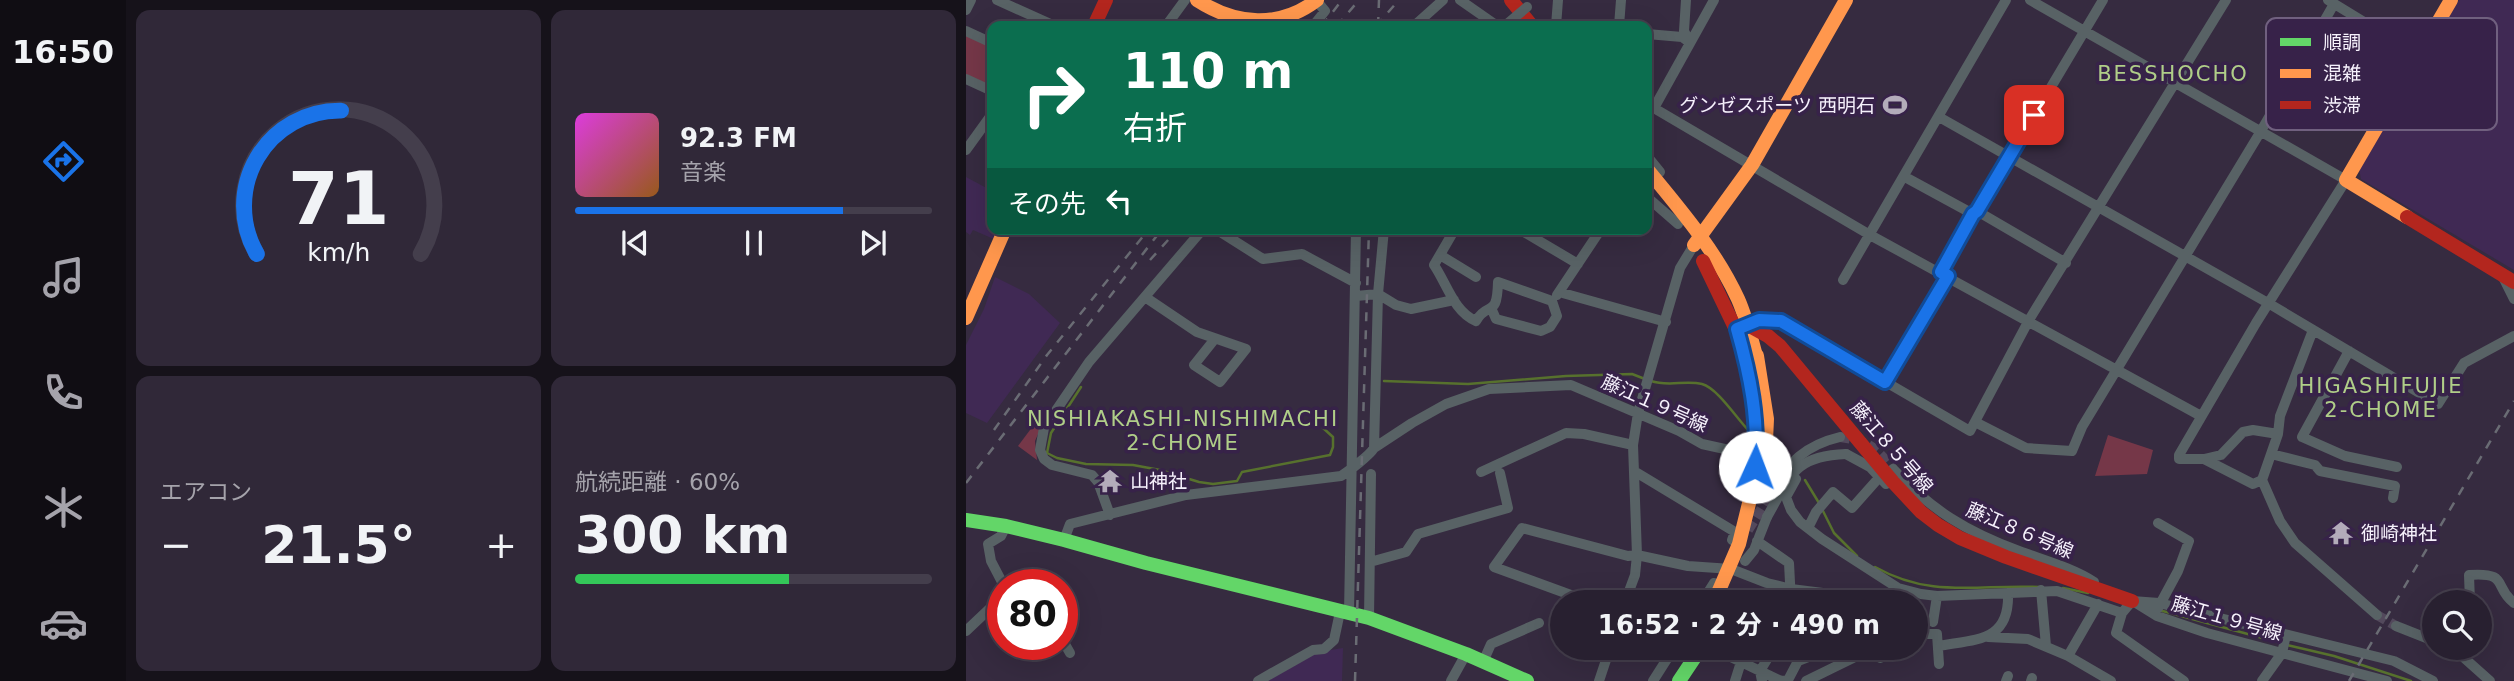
<!DOCTYPE html>
<html lang="ja">
<meta charset="utf-8">
<style>
:root{--surface:#282030;--page:#302838;--text:#f1f3f6;--muted:#a5a3ab;--line:#443e4c;--accent:#1a73e8}
body{margin:0;font-family:"DejaVu Sans","Noto Sans JP",sans-serif;background:var(--page);color:var(--text);height:100vh;display:flex;flex-direction:column;font-size:26px;white-space:nowrap}
*{box-sizing:border-box;margin:0}
p{font-size:23px;color:var(--muted)}
.icon{flex:none;width:38px;height:38px;fill:none;stroke:currentColor;stroke-width:2;stroke-linecap:round;stroke-linejoin:round}
.map{position:relative;flex:1;overflow:hidden}
.side{display:flex;flex-direction:column;gap:10px;padding:10px;background:#16121a;width:840px}
.side>*{flex:none}
.hud{position:absolute;left:21px;top:21px;width:665px;height:214px;border-radius:14px;box-shadow:0 7px 28px #0002,0 0 0 2px var(--line);background:#0b6e4f;color:#fff;overflow:hidden}
.controls{position:absolute;left:1456px;top:590px;display:grid;gap:14px}
.controls a{display:grid;place-items:center;width:70px;height:70px;border-radius:50%;background:var(--surface);box-shadow:0 7px 28px #0002,0 0 0 2px var(--line);font-size:35px}
.speed{position:absolute;left:21px;top:569px;display:flex;gap:14px;font-size:35px;font-weight:700;text-align:center}
.speed>*{display:grid;place-content:center;width:91px;height:91px;border-radius:50%;background:var(--surface);box-shadow:0 7px 28px #0002,0 0 0 2px var(--line);line-height:1}
.speed .limit{border:10px solid #d22;background:#fff;color:#111}
.pin{position:absolute;display:grid;place-items:center;width:60px;height:60px;color:#fff;margin:-30px;border-radius:14px;box-shadow:0 4px 10px #0006}
.me{position:absolute;width:77px;margin:-38px;rotate:2deg;stroke-linejoin:round;filter:drop-shadow(0 0 5px #0008)}
.turn{display:flex;align-items:center;gap:24px;height:147px;padding:0 21px;font-size:32px}
.turn .icon{width:91px;height:91px;stroke-width:2.5}
.turn b{display:block;font-size:49px;line-height:60px}
.then{display:flex;align-items:center;height:66px;padding:0 21px;background:#0003;gap:14px;font-size:26px}
.big{font-size:52px;font-weight:700;line-height:1.1}
.side .widget{flex:1;display:flex;flex-direction:column;justify-content:center;gap:10px;min-width:0;padding:0 24px;border-radius:14px;background:var(--page)}
.side .dial{align-items:center;gap:0}
.dial svg{height:182px;overflow:visible;fill:none;stroke:var(--line);stroke-width:7;stroke-linecap:round;text-anchor:middle}
.dial text{fill:var(--text);stroke:none}
.song{display:flex;align-items:center;gap:21px}
.cover{width:84px;height:84px;border-radius:10px;background:linear-gradient(135deg,hsl(300 70% 55%),hsl(30 70% 35%))}
.played{height:7px;border-radius:4px;background:linear-gradient(90deg,var(--accent) 75%,var(--line) 75%)}
.keys{display:flex;justify-content:space-around;direction:ltr}
.heat{display:flex;justify-content:space-between;align-items:center;font-size:38px;direction:ltr}
.charge{height:10px;border-radius:5px;background:linear-gradient(90deg,#34c759 60%,var(--line) 0)}
.side .tiles{flex:1;display:grid;gap:10px;grid-template-columns:repeat(2,1fr)}
.trip{position:absolute;left:584px;top:590px;width:378px;height:70px;border-radius:35px;background:var(--surface);box-shadow:0 7px 28px #0002,0 0 0 2px var(--line);font-weight:700;line-height:70px;text-align:center}
main{display:flex;flex:1;min-height:0}
.dock{display:flex;flex-direction:column;width:126px;justify-content:space-around;align-items:center;background:#100d13;color:var(--muted)}
.dock .icon{width:49px;height:49px}
.dock .current{color:var(--accent)}
.dock b{font-size:32px;color:var(--text)}
.map>svg:first-child{display:block}
</style>
<main>
<nav class="dock">
<b>16:50</b>
<svg class="icon current" aria-label="directions" viewBox="0 0 24 24"><path d="M12 3l9 9-9 9-9-9zM9 14v-3h6M13 9l2 2-2 2"/></svg>
<svg class="icon" aria-label="music" viewBox="0 0 24 24"><path d="M9 18V5l10-2v13"/><circle cx="6" cy="18" r="3"/><circle cx="16" cy="16" r="3"/></svg>
<svg class="icon" aria-label="phone" viewBox="0 0 24 24"><path d="M5 4h4l2 5-3 2q2 4 5 5l2-3 5 2v4C11 20 4 13 5 4z"/></svg>
<svg class="icon" aria-label="climate" viewBox="0 0 24 24"><path d="M12 3v18M4 7l16 10M4 17L20 7"/></svg>
<svg class="icon" aria-label="car" viewBox="0 0 24 24"><path d="M5 17H2v-5l4-1 3-4h7l3 4 3 1v5h-3M9 17h6M6 11h13"/><circle cx="7" cy="17" r="2"/><circle cx="17" cy="17" r="2"/></svg>
</nav>
<section class="side">
<div class="tiles">
<div class="widget dial"><svg viewBox="0 0 100 80">
<path d="M14 69A42 42 0 1 1 86 69"/>
<path d="M14 69A42 42 0 0 1 51 6" stroke="#1a73e8"/>
<text x="50" y="56" font-size="32" font-weight="700">71</text>
<text x="50" y="72" font-size="11">km/h</text>
</svg></div>
<div class="widget">
<div class="song"><i class="cover"></i><div><b>92.3 FM</b><p>音楽</p></div></div>
<div class="played"></div>
<div class="keys"><svg class="icon" aria-label="previous" viewBox="0 0 24 24"><path d="M18 5L8 12l10 7zM5 5v14"/></svg><svg class="icon" aria-label="pause" viewBox="0 0 24 24"><path d="M8 5v14M16 5v14"/></svg><svg class="icon" aria-label="next" viewBox="0 0 24 24"><path d="M6 5l10 7-10 7zM19 5v14"/></svg></div>
</div>
<div class="widget"><p>エアコン</p>
<div class="heat"><a>−</a><b class="big">21.5°</b><a>+</a></div>
</div>
<div class="widget"><p>航続距離 · 60%</p><b class="big">300 km</b><div class="charge"></div></div>
</div>
</section>
<div class="map">
<svg width="1548" height="681" viewBox="0 0 1548 681">
<rect width="100%" height="100%" fill="#362b40"/>
<path fill="#402954" d="M1493 0H1548V270L1395 179 1393 169Z
M0 177 26 191V229H34L30 240 7 230 4 235 0 232Z
M29 277 63 294 94 323 21 423 0 413V345L18 309Z
M377 648 376 681H301L352 652Z"/>
<path fill="#753748" d="M0 34 26 45V89L0 76Z
M79 418 69 441 71 460 52 446 70 422Z
M1142 435 1187 450 1181 474 1129 476Z"/>
<g fill="none" stroke-linecap="round" stroke-linejoin="round">
<path stroke="#57712d" stroke-width="2.5" d="M418 381 502 384 600 376 666 374 679 379
M685 381C702 387 719 380 736 384 754 389 775 426 791 439
M115 387 85 433 81 453 91 458 120 464 167 465 194 470 233 482 247 484 271 481 276 472 364 455 367 447V437L357 428
M839 480 853 503
M856 509 868 533 891 556
M909 567C966 599 1012 584 1073 587
M1097 588 1122 593
M1193 610 1315 643
M1321 645 1368 656 1445 681"/>
<path stroke="#53495c" stroke-width="10" stroke-dasharray="10 5" stroke-linecap="butt" d="M874 437C903 441 909 447 927 469
M782 530 806 492
M1411 615 1430 626"/>
<path stroke="#586265" stroke-width="10" d="M31 0 89 26
M494 0 530 25 541 24
M720 0 718 31 723 41
M1064 0 1380 180 1290 323 1213 455V459H1238L1255 455 1277 432 1287 430 1312 434
M1362 0 1452 55
M0 10 5 0
M200 26 219 0
M347 26 359 11 350 0
M448 26 477 0
M590 26 592 0
M653 26 655 0
M0 31 26 43
M681 34 716 37 723 42
M0 79 26 91
M681 104 904 235 1235 416
M688 108 748 0
M973 117 1302 303 1472 404 1498 363 1548 336
M0 150 26 114
M681 156 694 172
M939 177 1007 214
M681 197 712 224
M1011 211 1100 263
M260 229 256 233 297 259 336 254 390 283
M489 229 468 265C481 284 488 312 510 321 522 300 531 320 532 282L586 301
M553 229 612 264
M474 255 510 277
M975 272 1007 214 1011 211 1137 0
M1536 275 1548 299
M877 280 1040 0
M593 292 700 322
M591 295 635 229
M390 296 412 294 430 305 445 309 488 300
M179 297 231 332 280 349 254 382 228 365 248 340
M526 310 530 319 575 331 584 327 591 316 586 301
M782 325 793 320 815 321 1004 431 1063 320 1260 0
M1347 330 1314 416 1312 434 1296 480 1314 521 1329 543 1411 615
M1383 351 1336 437 1379 456 1431 467
M919 382 982 276
M1009 422 1060 448 1106 451 1116 427 1295 131 1368 4
M408 448 412 294 418 229
M880 454 904 467 920 484
M1305 454 1349 465 1354 471 1429 486 1427 498
M1238 459 1287 484 1296 480
M927 469C965 510 1001 532 1053 551 1077 560 1107 568 1128 582
M668 471 769 532 766 540
M515 472 600 433 618 434 667 445
M806 492C822 462 840 445 874 437
M144 515 132 482 126 475 86 465 78 459 74 450 78 428 123 362 237 229
M1192 523 1223 541 1212 571 1192 608
M842 528 850 512 867 492 886 508 910 481
M98 540 104 524 220 495 375 476C383 471 404 455 408 448L446 423 480 404 523 389 605 385 713 431 736 444 786 455 818 470 830 479 820 497 825 510 834 522 856 539 932 588 955 594 971 596 1091 591 1156 613 1166 601
M791 541 823 563 825 602
M779 561 788 550 801 517
M404 562 440 552 452 534 542 508 534 473
M37 584 25 561 22 544 35 536 40 526
M1075 590 1080 646
M1166 601 1193 603 1428 661 1467 681
M624 602 528 567 556 528 662 556 671 555 722 566 765 569 801 583 825 589 928 602
M659 602 669 575 671 555 667 445 672 413 714 268 728 245
M736 602 748 583
M1504 602 1503 575C1544 572 1527 587 1548 603
M1170 603 1191 616 1241 633 1421 681
M383 613 390 229
M1156 613 1150 633 1218 681
M403 618 405 474
M967 622 971 596
M1430 626 1468 641
M0 631 37 596
M950 634H971L973 664
M1022 637 1062 639 1102 656 1145 681
M96 639 104 653
M972 646C1010 639 1044 642 1042 593
M746 648 815 681 822 680 832 661 865 648
M913 648 914 658
M943 648V652
M1487 648 1524 681
M1102 656 1132 604
M517 662 525 644 573 623
M292 681 347 650 358 649 368 640 374 612
M485 681 500 654
M633 681 644 648
M687 681 708 648
M769 681 775 662
M796 681 794 671 808 648
M840 681 887 658V648
M1040 681 1042 676
M1065 681 1066 678
M1296 681 1316 653 1320 635"/>
<path stroke="#63d668" stroke-width="14" d="M0 520 40 526 98 540 180 563 403 618 500 654 561 681
M713 681 735 648"/>
<path stroke="#ff974d" stroke-width="14" d="M231 0C270 25 313 29 351 0
M681 169C714 209 750 251 772 299 780 317 785 337 790 356
M1441 217 1380 180 1485 0
M728 245 786 165 880 0
M0 318 39 229
M748 602 773 544 788 483"/>
<path stroke="#b3261e" stroke-width="14" d="M545 0 566 26
M128 26 140 0
M1441 217 1548 282
M737 261 772 334
M776 328 782 325 802 336 814 346 927 482 955 512 972 525 994 538 1040 557 1166 601"/>
<path stroke="#6a6c74" stroke-width="2.5" stroke-dasharray="9 9" stroke-linecap="butt" d="M356 26 376 0
M371 26 393 0
M410 26 433 0
M412 26 413 0
M184 260 212 229
M28 430 81 355 183 229
M0 483 196 229
M389 681 403 229
M1383 681 1548 401"/>
<path stroke="#586265" stroke-width="10" d="M541 24 561 7
M801 517C825 475 828 456 880 454"/>
<path stroke="#ff974d" stroke-width="16" d="M790 356 800 419 797 484"/>
</g>
<g fill="none" stroke-linecap="round" stroke-linejoin="round">
<g stroke="#114b97" stroke-width="18">
<path id="route" d="M789 467C793 419 784 375 771 329L793 320 815 321 919 382 982 276 975 272 1007 214 1011 211 1068 115"/>
</g>
<use href="#route" stroke="#1a73e8" stroke-width="12"/>
</g>
<defs>
<g id="stadium-bare" transform="scale(1.89)"><path d="M0-5a6.5 5 0 1 0 0 10a6.5 5 0 1 0 0-10ZM-3.5-1.8h7v3.6h-7Z" fill="#b3acba" stroke="#372249" stroke-width="2.5" paint-order="stroke"/></g>
<g id="temple-bare" transform="scale(1.89)"><path d="M0-6L5-2H3V0L6.5 2.5H4V6H1.5V3h-3V6H-4V2.5H-6.5L-3 0V-2H-5Z" fill="#b3acba" stroke="#372249" stroke-width="2.5" paint-order="stroke"/></g>
</defs>
<g fill-rule="evenodd">
<use href="#stadium-bare" x="929" y="105"/>
<use href="#temple-bare" x="144" y="481"/>
<use href="#temple-bare" x="1375" y="533"/>
</g>
<g text-anchor="middle" dominant-baseline="central" stroke-width="7" stroke-linejoin="round" paint-order="stroke">
<g font-size="19" fill="#f6f1fc" stroke="#372249" text-anchor="start">
<text x="909" y="105" text-anchor="end">グンゼスポーツ 西明石</text>
<text x="164" y="481">山神社</text>
<text x="1395" y="533">御崎神社</text>
</g>
<g font-size="19" fill="#f6f1fc" stroke="#372249">
<text transform="translate(689 403) rotate(24)">藤江１９号線</text>
<text transform="translate(926 447) rotate(49)">藤江８５号線</text>
<text transform="translate(1054 530) rotate(23)">藤江８６号線</text>
<text transform="translate(1261 618) rotate(16)">藤江１９号線</text>
</g>
<g font-size="21" letter-spacing="2" fill="#b0ce88" stroke="#372249">
<text x="1207" y="74">BESSHOCHO</text>
<text x="1415" y="386">HIGASHIFUJIE<tspan x="1415" dy="24">2-CHOME</tspan></text>
<text x="217" y="419">NISHIAKASHI-NISHIMACHI<tspan x="217" dy="24">2-CHOME</tspan></text>
</g>
</g>
<rect x="1300" y="18" width="231" height="112" rx="10" fill="#372249" stroke="#70607f" stroke-width="2"/>
<rect x="1314" y="38" width="31" height="8" fill="#63d668"/>
<rect x="1314" y="69" width="31" height="9" fill="#ff974d"/>
<rect x="1314" y="101" width="31" height="8" fill="#b3261e"/>
<g font-size="19" fill="#f6f1fc">
<text x="1357" y="49">順調</text>
<text x="1357" y="80">混雑</text>
<text x="1357" y="112">渋滞</text>
</g>
</svg>
<div class="controls">
<a><svg class="icon" aria-label="search" viewBox="0 0 24 24"><circle cx="10" cy="10" r="6"/><path d="M15 15l6 6"/></svg></a>
</div>
<div class="speed"><div class="limit">80</div></div>
<div class="pin" style="left:1068px;top:115px;background:#d93025"><svg class="icon" aria-label="arrive" viewBox="0 0 24 24"><path d="M6 21V4h12l-3 4 3 4H6"/></svg></div>
<svg class="me" style="left:789px;top:467px" viewBox="-20 -20 40 40"><circle r="19" fill="#fff"/><path d="M0-13L10 11 0 6-10 11z" fill="#1a73e8"/></svg>
<div class="trip">16:52 · 2 分 · 490 m</div>
<div class="hud">
<div class="turn"><svg class="icon" aria-label="right" viewBox="0 0 24 24"><path d="M7 20v-9h11M14 6l5 5-5 5"/></svg><div><b>110 m</b>右折</div></div>
<div class="then">その先<svg class="icon" aria-label="left" viewBox="0 0 24 24"><path d="M17 20v-9H6M10 6l-5 5 5 5"/></svg></div>
</div>
</div>
</main>
